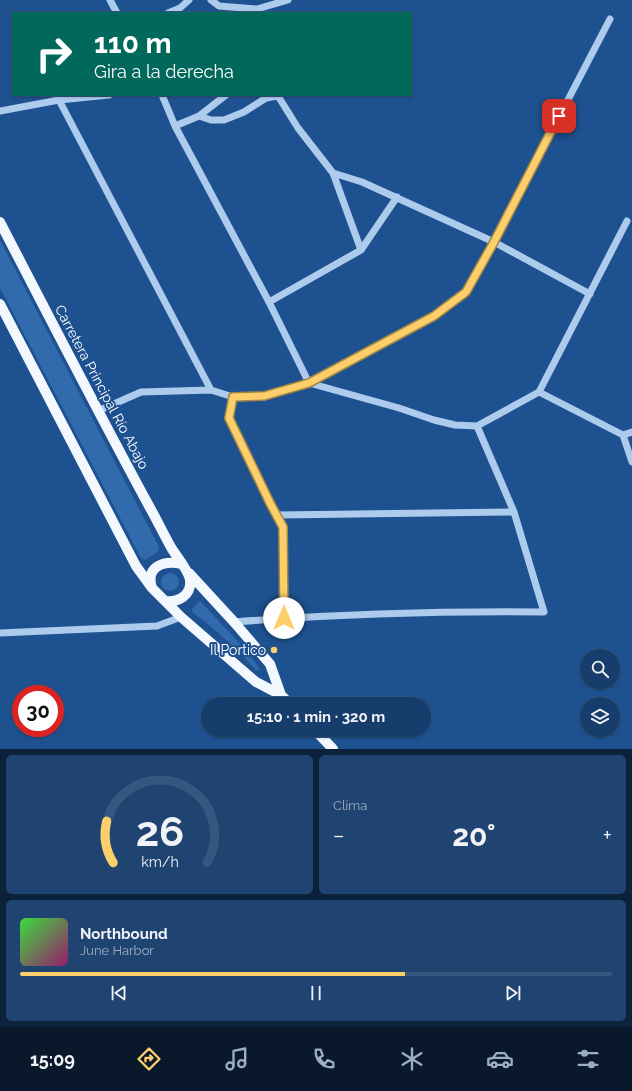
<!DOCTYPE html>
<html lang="es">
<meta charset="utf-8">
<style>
:root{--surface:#163d6b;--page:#1f4471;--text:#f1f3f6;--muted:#9eaec1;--line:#35567e;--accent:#fccf6b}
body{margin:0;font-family:Raleway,sans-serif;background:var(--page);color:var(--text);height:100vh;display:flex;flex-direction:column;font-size:15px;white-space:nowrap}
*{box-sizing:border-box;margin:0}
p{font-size:13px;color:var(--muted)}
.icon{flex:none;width:22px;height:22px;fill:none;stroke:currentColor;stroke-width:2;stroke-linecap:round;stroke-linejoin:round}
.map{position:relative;height:749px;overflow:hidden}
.panel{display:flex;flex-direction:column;gap:6px;padding:6px;background:#0c223b;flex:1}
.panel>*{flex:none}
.guide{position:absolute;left:12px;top:12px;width:400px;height:84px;border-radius:0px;box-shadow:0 1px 3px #0004,0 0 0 1px var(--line);background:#00695c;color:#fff;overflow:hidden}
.buttons{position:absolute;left:580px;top:649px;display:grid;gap:8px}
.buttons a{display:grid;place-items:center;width:40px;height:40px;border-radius:50%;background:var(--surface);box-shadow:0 1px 3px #0004,0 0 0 1px var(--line);font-size:20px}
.speed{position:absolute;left:12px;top:685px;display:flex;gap:8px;font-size:20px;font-weight:700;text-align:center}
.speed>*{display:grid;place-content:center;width:52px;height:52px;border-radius:50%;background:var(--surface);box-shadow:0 1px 3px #0004,0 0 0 1px var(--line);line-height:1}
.speed .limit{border:6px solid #d22;background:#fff;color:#111}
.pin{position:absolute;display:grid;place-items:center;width:34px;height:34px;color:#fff;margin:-17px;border-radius:8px;box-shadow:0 2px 6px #0006}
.me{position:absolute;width:44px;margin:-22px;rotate:0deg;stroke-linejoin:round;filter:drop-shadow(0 0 3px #0008)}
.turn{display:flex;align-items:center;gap:14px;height:84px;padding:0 16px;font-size:18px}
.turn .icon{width:52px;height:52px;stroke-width:2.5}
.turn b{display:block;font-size:28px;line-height:34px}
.big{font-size:30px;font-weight:700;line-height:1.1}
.panel .tile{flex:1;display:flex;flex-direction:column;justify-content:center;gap:6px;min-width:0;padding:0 14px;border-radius:6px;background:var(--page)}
.panel .dial{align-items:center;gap:0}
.dial svg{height:104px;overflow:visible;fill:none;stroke:var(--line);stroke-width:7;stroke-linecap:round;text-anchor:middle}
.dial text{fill:var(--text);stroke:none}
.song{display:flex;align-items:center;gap:12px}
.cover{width:48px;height:48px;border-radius:6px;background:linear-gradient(135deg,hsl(120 70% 55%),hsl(320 70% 35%))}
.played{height:4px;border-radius:2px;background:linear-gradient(90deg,var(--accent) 65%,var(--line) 65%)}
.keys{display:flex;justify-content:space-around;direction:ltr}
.heat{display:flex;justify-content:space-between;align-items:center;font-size:22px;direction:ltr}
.panel .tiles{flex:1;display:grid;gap:6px;grid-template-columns:1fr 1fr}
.tile:last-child{grid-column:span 2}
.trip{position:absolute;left:201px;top:697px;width:230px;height:40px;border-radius:20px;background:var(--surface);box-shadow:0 1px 3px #0004,0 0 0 1px var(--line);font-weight:700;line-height:40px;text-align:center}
.menu{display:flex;height:64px;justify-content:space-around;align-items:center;background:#09182b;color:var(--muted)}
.menu .icon{width:28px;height:28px}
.menu .current{color:var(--accent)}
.menu b{font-size:18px;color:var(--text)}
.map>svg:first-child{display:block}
</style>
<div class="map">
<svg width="632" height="749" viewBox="0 0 632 749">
<rect width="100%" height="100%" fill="#1e518f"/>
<path fill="#316bad" d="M0 240 159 547 158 552 145 560 141 558 0 288Z
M161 582a9 9 0 1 1 18 0a9 9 0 1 1-18 0Z
M200 601 245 649 260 669 257 671C237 649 217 630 193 613L192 609Z"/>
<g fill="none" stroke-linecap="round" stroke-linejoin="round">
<path stroke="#accbed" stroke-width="7" d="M110 0 117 13
M211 0 219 6 257 9 288 0
M168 13 180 8 189 0
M162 95 175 126 269 302 309 383 399 408 434 420 455 425 477 426 514 512 544 612C440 611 337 614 234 622
M59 100 211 390
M0 111 59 100 109 95
M199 116 211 120H224L244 112 266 98 278 96 298 128 333 173 362 182 494 242 590 294
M175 126 199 116 226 95
M333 173 361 250
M269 302 361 250 397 197
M539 392 627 221
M233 397 229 418 271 505 283 527 284 618
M98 411 141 392 211 390 233 397 264 396 309 383 434 316 466 292 494 242 610 19
M477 426 539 392 623 435 632 432
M623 435 632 462
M278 515 514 512
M0 633 157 626 181 617"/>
<path stroke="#f3f8ff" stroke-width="10" d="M0 222C49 317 98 412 149 506 157 520 164 535 172 549 177 557 189 571 190 580 192 595 178 603 165 601
M0 304 136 566 152 588
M182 564C164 560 145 566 152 588L181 617 256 682 281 695 290 704
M189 573 234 622 270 664 281 695
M315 730 333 749"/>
</g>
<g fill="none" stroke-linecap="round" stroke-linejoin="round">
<g stroke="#a48746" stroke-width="10">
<path id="route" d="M284 618 283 527 271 505 229 418 233 397 264 396 309 383 434 316 466 292 494 242 559 116"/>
</g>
<use href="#route" stroke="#fccf6b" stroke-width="7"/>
</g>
<circle fill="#fccf6b" stroke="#1e518f" stroke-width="1.5" cx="274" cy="650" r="4"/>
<g text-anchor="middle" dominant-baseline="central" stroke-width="4" stroke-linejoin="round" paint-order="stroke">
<g font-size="14" fill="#fff" stroke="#1e518f">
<text transform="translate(102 387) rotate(62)">Carretera Principal Río Abajo</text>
</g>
<g font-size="14" fill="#fff" stroke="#1e518f" text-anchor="end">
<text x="266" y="650">Il Portico</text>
</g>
</g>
</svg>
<div class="buttons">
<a><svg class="icon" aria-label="search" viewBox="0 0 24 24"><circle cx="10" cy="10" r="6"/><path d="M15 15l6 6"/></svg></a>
<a><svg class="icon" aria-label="layers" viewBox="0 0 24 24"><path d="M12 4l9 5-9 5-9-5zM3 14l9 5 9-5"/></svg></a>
</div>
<div class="speed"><div class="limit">30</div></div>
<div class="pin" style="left:559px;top:116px;background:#d93025"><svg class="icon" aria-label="arrive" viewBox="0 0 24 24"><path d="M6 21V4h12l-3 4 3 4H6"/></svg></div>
<svg class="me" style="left:284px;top:618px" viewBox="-20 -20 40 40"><circle r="19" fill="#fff"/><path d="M0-13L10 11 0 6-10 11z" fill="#fccf6b"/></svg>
<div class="trip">15:10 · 1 min · 320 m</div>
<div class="guide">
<div class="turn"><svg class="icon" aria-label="right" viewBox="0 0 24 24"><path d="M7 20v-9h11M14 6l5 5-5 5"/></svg><div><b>110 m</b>Gira a la derecha</div></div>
</div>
</div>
<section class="panel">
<div class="tiles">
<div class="tile dial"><svg viewBox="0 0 100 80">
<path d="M14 69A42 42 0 1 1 86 69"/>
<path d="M14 69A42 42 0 0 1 9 37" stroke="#fccf6b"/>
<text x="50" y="56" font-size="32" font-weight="700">26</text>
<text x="50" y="72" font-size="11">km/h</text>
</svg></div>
<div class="tile"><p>Clima</p>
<div class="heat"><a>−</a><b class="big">20°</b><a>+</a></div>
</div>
<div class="tile">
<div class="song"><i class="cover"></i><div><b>Northbound</b><p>June Harbor</p></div></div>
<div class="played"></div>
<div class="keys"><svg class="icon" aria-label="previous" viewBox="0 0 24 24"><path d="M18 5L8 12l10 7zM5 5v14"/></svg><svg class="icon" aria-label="pause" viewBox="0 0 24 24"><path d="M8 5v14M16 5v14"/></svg><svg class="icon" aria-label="next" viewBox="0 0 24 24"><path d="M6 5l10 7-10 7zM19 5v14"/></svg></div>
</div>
</div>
</section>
<nav class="menu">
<b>15:09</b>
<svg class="icon current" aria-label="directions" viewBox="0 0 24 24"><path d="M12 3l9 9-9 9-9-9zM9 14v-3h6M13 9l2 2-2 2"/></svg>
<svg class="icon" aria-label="music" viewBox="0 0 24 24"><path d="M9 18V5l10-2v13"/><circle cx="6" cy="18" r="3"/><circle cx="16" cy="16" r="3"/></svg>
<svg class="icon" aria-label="phone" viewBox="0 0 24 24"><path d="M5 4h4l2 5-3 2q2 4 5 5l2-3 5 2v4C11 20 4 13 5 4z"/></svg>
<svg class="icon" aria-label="climate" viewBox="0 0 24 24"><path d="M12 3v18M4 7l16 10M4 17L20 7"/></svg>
<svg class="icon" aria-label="car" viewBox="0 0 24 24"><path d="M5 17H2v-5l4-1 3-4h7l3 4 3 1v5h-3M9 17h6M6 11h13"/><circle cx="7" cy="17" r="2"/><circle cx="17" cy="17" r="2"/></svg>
<svg class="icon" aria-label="filters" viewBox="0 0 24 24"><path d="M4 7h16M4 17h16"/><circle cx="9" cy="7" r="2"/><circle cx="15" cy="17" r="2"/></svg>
</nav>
